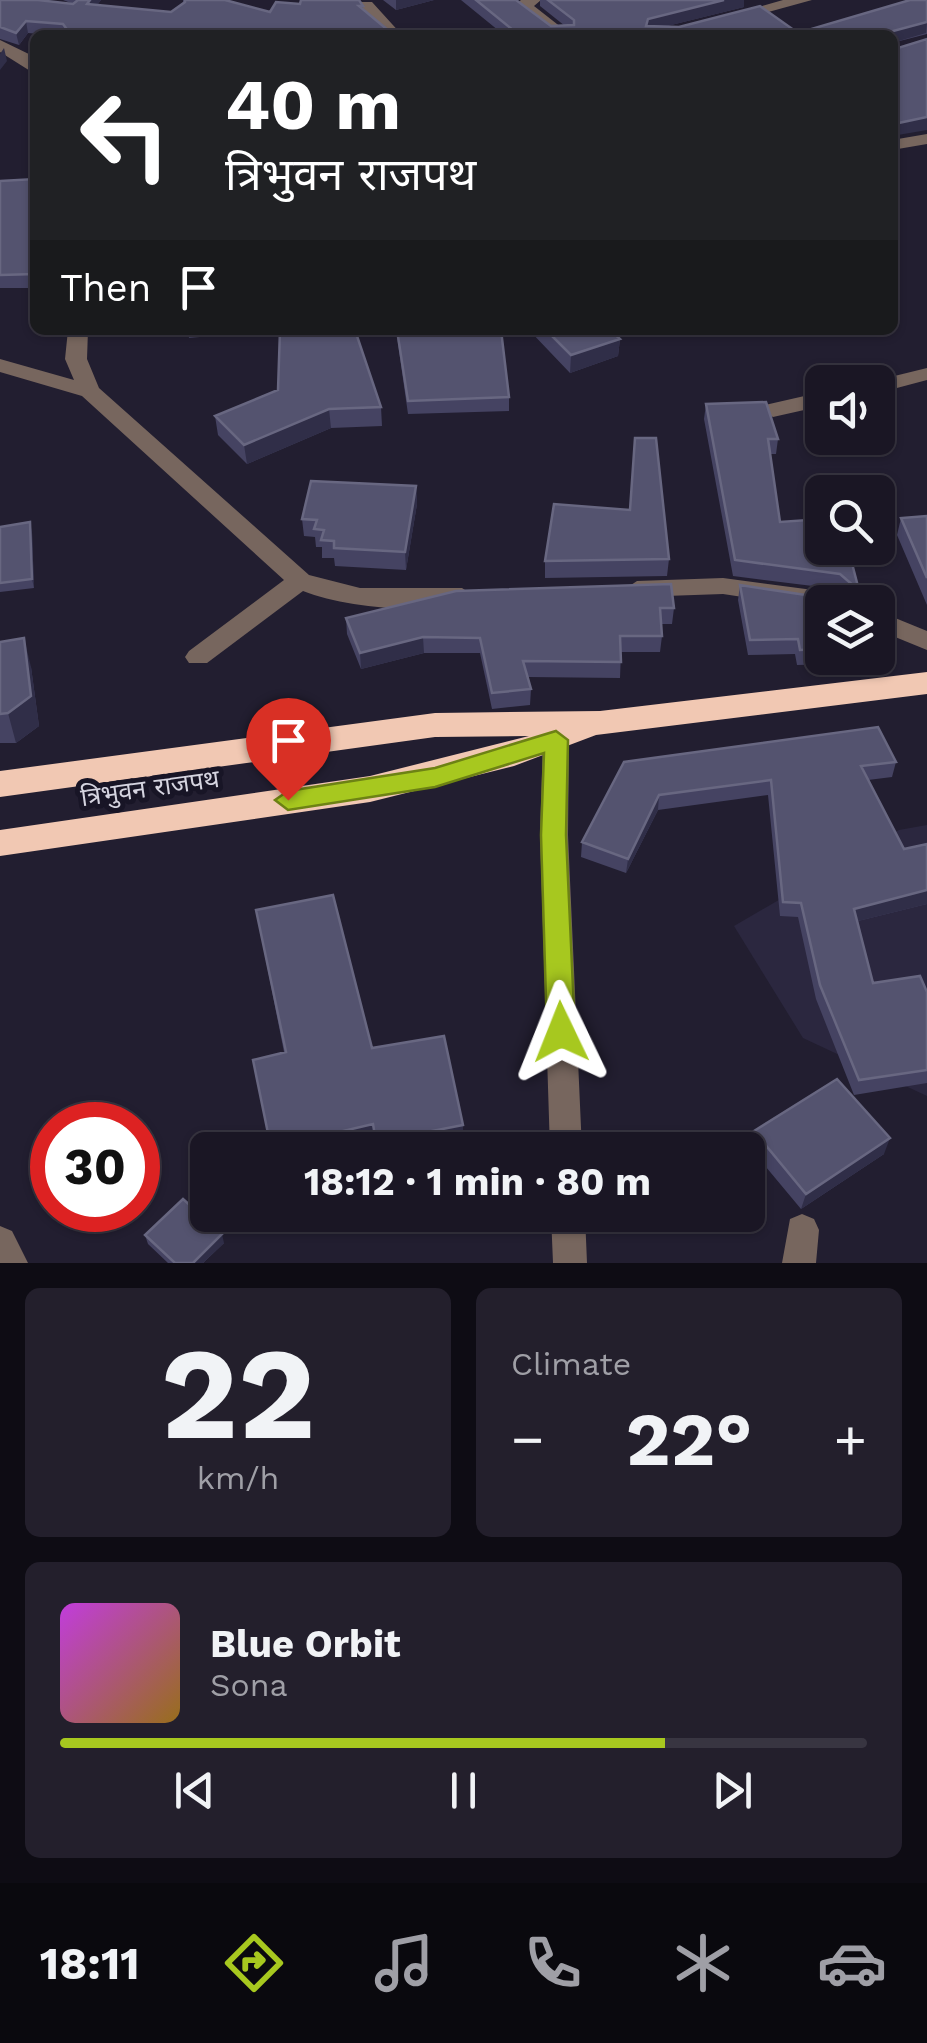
<!DOCTYPE html>
<meta charset="utf-8">
<style>
:root{--surface:#1a1624;--page:#231f2c;--text:#f1f3f6;--muted:#9f9fa6;--line:#383541;--accent:#a7c81f}
body{margin:0;font-family:"Work Sans","Noto Sans Devanagari",sans-serif;background:var(--page);color:var(--text);height:100vh;display:flex;flex-direction:column;font-size:38px;white-space:nowrap}
*{box-sizing:border-box;margin:0}
p{font-size:32px;color:var(--muted)}
.icon{flex:none;width:55px;height:55px;fill:none;stroke:currentColor;stroke-width:2;stroke-linecap:round;stroke-linejoin:round}
.map{position:relative;height:1263px;overflow:hidden}
.drawer{display:flex;flex-direction:column;gap:25px;padding:25px;background:#0e0c14;flex:1}
.drawer>*{flex:none}
.hud{position:absolute;left:30px;top:30px;width:868px;height:305px;border-radius:15px;box-shadow:0 2px 8px #0004,0 0 0 2px var(--line);background:#202124;color:#fff;overflow:hidden}
.buttons{position:absolute;left:805px;top:365px;display:grid;gap:20px}
.buttons a{display:grid;place-items:center;width:90px;height:90px;border-radius:15px;background:var(--surface);box-shadow:0 2px 8px #0004,0 0 0 2px var(--line);font-size:50px}
.speed{position:absolute;left:30px;top:1102px;display:flex;gap:20px;font-size:50px;font-weight:700;text-align:center}
.speed>*{display:grid;place-content:center;width:130px;height:130px;border-radius:50%;background:var(--surface);box-shadow:0 2px 8px #0004,0 0 0 2px var(--line);line-height:1}
.speed .limit{border:15px solid #d22;background:#fff;color:#111}
.pin{position:absolute;display:grid;place-items:center;width:85px;height:85px;color:#fff;margin:-102px -42px;border-radius:50% 50% 50% 0;rotate:-45deg;box-shadow:0 0 10px #0007}
.pin .icon{rotate:45deg}
.me{position:absolute;width:110px;margin:-55px;rotate:358deg;stroke-linejoin:round;filter:drop-shadow(0 0 8px #0008)}
.turn{display:flex;align-items:center;gap:35px;height:210px;padding:0 30px;font-size:45px}
.turn .icon{width:130px;height:130px;stroke-width:2.5}
.turn b{display:block;font-size:70px;line-height:85px}
.then{display:flex;align-items:center;height:95px;padding:0 30px;background:#0003;gap:20px;font-size:38px}
.big{font-size:75px;font-weight:700;line-height:1.1}
.drawer .card{flex:1;display:flex;flex-direction:column;justify-content:center;gap:15px;min-width:0;padding:0 35px;border-radius:15px;background:var(--page)}
.drawer .dial{align-items:center;gap:0}
.dial b{font-size:130px;line-height:1}
.song{display:flex;align-items:center;gap:30px}
.cover{width:120px;height:120px;border-radius:15px;background:linear-gradient(135deg,hsl(290 70% 55%),hsl(40 70% 35%))}
.played{height:10px;border-radius:5px;background:linear-gradient(90deg,var(--accent) 75%,var(--line) 75%)}
.keys{display:flex;justify-content:space-around;direction:ltr}
.heat{display:flex;justify-content:space-between;align-items:center;font-size:55px;direction:ltr}
.drawer .tiles{flex:1;display:grid;gap:25px;grid-template-columns:1fr 1fr}
.card:last-child{grid-column:span 2}
.trip{position:absolute;left:190px;top:1132px;width:575px;height:100px;border-radius:15px;background:var(--surface);box-shadow:0 2px 8px #0004,0 0 0 2px var(--line);font-weight:700;line-height:100px;text-align:center}
.menu{display:flex;height:160px;justify-content:space-around;align-items:center;background:#0a090e;color:var(--muted)}
.menu .icon{width:70px;height:70px}
.menu .selected{color:var(--accent)}
.menu b{font-size:45px;color:var(--text)}
.map>svg:first-child{display:block}
</style>
<div class="map">
<svg width="927" height="1263" viewBox="0 0 927 1263">
<rect width="100%" height="100%" fill="#221e30"/>
<path fill="#2b273f" d="M927 825V1096L803 1038 734 926 899 830Z"/>
<g fill="none" stroke-linecap="round" stroke-linejoin="round">
<path fill="#77665e" fill-rule="evenodd" d="M521 0H541L534 6 571 35H553L517 8 515 5Z
M783 0H812L735 21 727 16Z
M360 2H372L402 35H385L360 8Z
M0 40 35 57V74L0 52Z
M927 134V144L892 150V140Z
M68 330H88L87 359 99 388 309 575 360 588H462L474 596 471 602C425 615 347 608 303 591L207 663H189L185 657 189 651 284 580 82 396 0 372V359L74 380 65 359Z
M927 368V380L878 393V382H870Z
M822 392V406L773 417 762 410 765 405Z
M723 578 836 593 848 602H822V609L723 594 637 597 625 589 637 581Z
M878 611 927 631V650L878 630Z
M556 730 565 733 569 740 568 835 582 1150H550L540 835 543 740 547 733Z
M802 1214 814 1219 819 1230 816 1263H782L790 1219Z
M551 1215H585L587 1263H553Z
M0 1226 12 1231 28 1263H0Z"/>
<path fill="#f1c8b3" fill-rule="evenodd" d="M927 672V694L596 735 514 766 370 802 0 856V830L370 776 529 736 435 737 0 797V771L435 713 600 711Z"/>
</g>
<path fill="#454362" d="M0 0 73 4 63 0H101L97 5 171 12 183 3V0H225L270 12 300 4 363 6V10L390 35H51L28 33 19 45 0 39Z
M383 0H434L396 10Z
M461 0H517L551 26H565L540 6V0H744V7L667 26 798 33 927 0V34L892 43V35H504Z
M35 179V288H0V181Z
M188 330H274L189 338Z
M396 330H501L509 397V411L408 414Z
M529 330H610L620 339 618 356 570 373Z
M278 390 381 407 382 426 331 428 247 464 218 435 215 416Z
M706 404 778 439 776 454H770L780 522 848 548 862 602H822V658H872L871 663 797 665 795 654 748 655 738 600 740 585 825 598 837 589 733 576 704 419Z
M416 486 417 504 406 570 335 566 334 558H322V547H316L315 537 304 536 302 519Z
M927 516V605L897 535 901 518Z
M0 527 32 532 34 588 0 592Z
M669 559 667 576 545 578V561Z
M674 608 672 624H661L662 636 660 652H621L620 678 528 677 531 689 530 705 492 709 480 653H424L361 669 347 634 346 618Z
M0 642 31 667 39 726 16 743H0Z
M624 762H896L892 777 868 780 904 849 927 844V904L858 921 873 983 927 992V1083L854 1095 816 999 798 917 780 916 768 795 658 810 626 873 581 857 582 842Z
M256 910 372 1048 463 1141 418 1150H375L374 1140 333 1150H271L256 1076 284 1052Z
M754 1131 884 1154 801 1209 750 1148Z
M145 1235 224 1243 203 1263H168L148 1244Z"/>
<path fill="#302e48" d="M90 0H101L89 16 87 4Z
M396 0H434L396 10Z
M724 0H744V7L647 31 648 19Z
M26 21 28 33 19 45 16 33Z
M927 22 926 33 892 43 893 31Z
M4 48 7 61 0 70V54Z
M927 117V130L892 136 894 124Z
M620 339 618 356 570 373 571 355Z
M329 409 331 428 247 464 244 445Z
M416 486 417 504 406 570 405 552Z
M30 522 32 532 34 588 32 579Z
M423 637 424 653 361 669 360 653Z
M24 638 31 667 39 726 16 743 8 713Z
M659 795 658 810 626 873 628 859Z
M927 890V904L850 923 854 909Z
M373 1124 374 1140 333 1150H271V1148Z
M463 1125V1141L418 1150H376V1142Z
M890 1138 884 1154 801 1209 806 1194Z
M222 1234 224 1243 203 1263H193Z"/>
<path fill="#54536f" stroke="#686781" stroke-width="2.5" d="M0 0H38L73 4 78 0H90L87 4 171 12 185 2V0H225L270 12 276 2 300 4 301 0H359L363 6H359L389 31 390 35H71L63 24 26 21 16 33 0 27Z
M476 0H516L551 26 574 25V20L548 0H724L648 19 646 26 679 27 760 6 798 33 910 0H927V22L893 31 892 35H519Z
M927 39V117L894 124 892 126V47L895 49Z
M35 179V274L0 275V181Z
M280 330H355L381 407 329 409 244 445 215 416 278 390Z
M397 330H501L509 397 408 401Z
M546 330H610L620 339 571 355Z
M766 402 778 439H768L780 522 822 519V548H848L862 602H822V649L800 650 798 639 750 640 740 585 825 598 829 591 855 587 840 574 735 560 706 404Z
M635 438H656L669 559 545 561 554 504 630 510Z
M311 481 416 486 405 552 334 548V541L321 540 324 530 314 529 317 520 302 519Z
M927 516V578L901 518Z
M30 522 32 579 0 583V527Z
M671 584 674 608H660L662 636H620L621 662 523 661 531 689 492 693 480 638 423 637 360 653 346 618 456 591Z
M24 638 31 696 8 713 0 714V642Z
M878 727 896 762 861 766 904 849 927 844V890L854 909 873 983 920 976 927 992V1070L859 1080 820 985 801 903 783 902 771 780 659 795 628 859 582 842 624 762Z
M333 895 372 1048 444 1036 463 1125 376 1142 373 1124 271 1148 253 1060 286 1052 256 910Z
M837 1079 890 1138 806 1194 754 1131Z
M183 1199 222 1234 193 1263H175L145 1235Z"/>
<path fill="#a7c81f" stroke="#6d8214" stroke-width="2.5" d="M556 731 568 740 566 835 575 1032 571 1040 561 1044 551 1040 547 1032 541 835 544 753 435 787 288 810 275 800 288 791 435 768Z"/>
<g text-anchor="middle" dominant-baseline="central" stroke-width="10" stroke-linejoin="round" paint-order="stroke">
<g font-size="25" fill="#d5d4e0" stroke="#181526">
<text transform="translate(150 788) rotate(-8)">त्रिभुवन राजपथ</text>
</g>
</g>
</svg>
<div class="buttons">
<a><svg class="icon" aria-label="sound" viewBox="0 0 24 24"><path d="M4 9h4l5-4v14l-5-4H4zM17 9q2 3 0 6"/></svg></a>
<a><svg class="icon" aria-label="search" viewBox="0 0 24 24"><circle cx="10" cy="10" r="6"/><path d="M15 15l6 6"/></svg></a>
<a><svg class="icon" aria-label="layers" viewBox="0 0 24 24"><path d="M12 4l9 5-9 5-9-5zM3 14l9 5 9-5"/></svg></a>
</div>
<div class="speed"><div class="limit">30</div></div>
<div class="pin" style="left:288px;top:800px;background:#d93025"><svg class="icon" aria-label="arrive" viewBox="0 0 24 24"><path d="M6 21V4h12l-3 4 3 4H6"/></svg></div>
<svg class="me" style="left:561px;top:1032px" viewBox="-20 -20 40 40"><path d="M0-17L14 15 0 8-14 15z" fill="#a7c81f" stroke="#fff" stroke-width="4"/></svg>
<div class="trip">18:12 · 1 min · 80 m</div>
<div class="hud">
<div class="turn"><svg class="icon" aria-label="left" viewBox="0 0 24 24"><path d="M17 20v-9H6M10 6l-5 5 5 5"/></svg><div><b>40 m</b>त्रिभुवन राजपथ</div></div>
<div class="then">Then<svg class="icon" aria-label="arrive" viewBox="0 0 24 24"><path d="M6 21V4h12l-3 4 3 4H6"/></svg></div>
</div>
</div>
<section class="drawer">
<div class="tiles">
<div class="card dial"><b>22</b><p>km/h</p></div>
<div class="card"><p>Climate</p>
<div class="heat"><a>−</a><b class="big">22°</b><a>+</a></div>
</div>
<div class="card">
<div class="song"><i class="cover"></i><div><b>Blue Orbit</b><p>Sona</p></div></div>
<div class="played"></div>
<div class="keys"><svg class="icon" aria-label="previous" viewBox="0 0 24 24"><path d="M18 5L8 12l10 7zM5 5v14"/></svg><svg class="icon" aria-label="pause" viewBox="0 0 24 24"><path d="M8 5v14M16 5v14"/></svg><svg class="icon" aria-label="next" viewBox="0 0 24 24"><path d="M6 5l10 7-10 7zM19 5v14"/></svg></div>
</div>
</div>
</section>
<nav class="menu">
<b>18:11</b>
<svg class="icon selected" aria-label="directions" viewBox="0 0 24 24"><path d="M12 3l9 9-9 9-9-9zM9 14v-3h6M13 9l2 2-2 2"/></svg>
<svg class="icon" aria-label="music" viewBox="0 0 24 24"><path d="M9 18V5l10-2v13"/><circle cx="6" cy="18" r="3"/><circle cx="16" cy="16" r="3"/></svg>
<svg class="icon" aria-label="phone" viewBox="0 0 24 24"><path d="M5 4h4l2 5-3 2q2 4 5 5l2-3 5 2v4C11 20 4 13 5 4z"/></svg>
<svg class="icon" aria-label="climate" viewBox="0 0 24 24"><path d="M12 3v18M4 7l16 10M4 17L20 7"/></svg>
<svg class="icon" aria-label="car" viewBox="0 0 24 24"><path d="M5 17H2v-5l4-1 3-4h7l3 4 3 1v5h-3M9 17h6M6 11h13"/><circle cx="7" cy="17" r="2"/><circle cx="17" cy="17" r="2"/></svg>
</nav>
